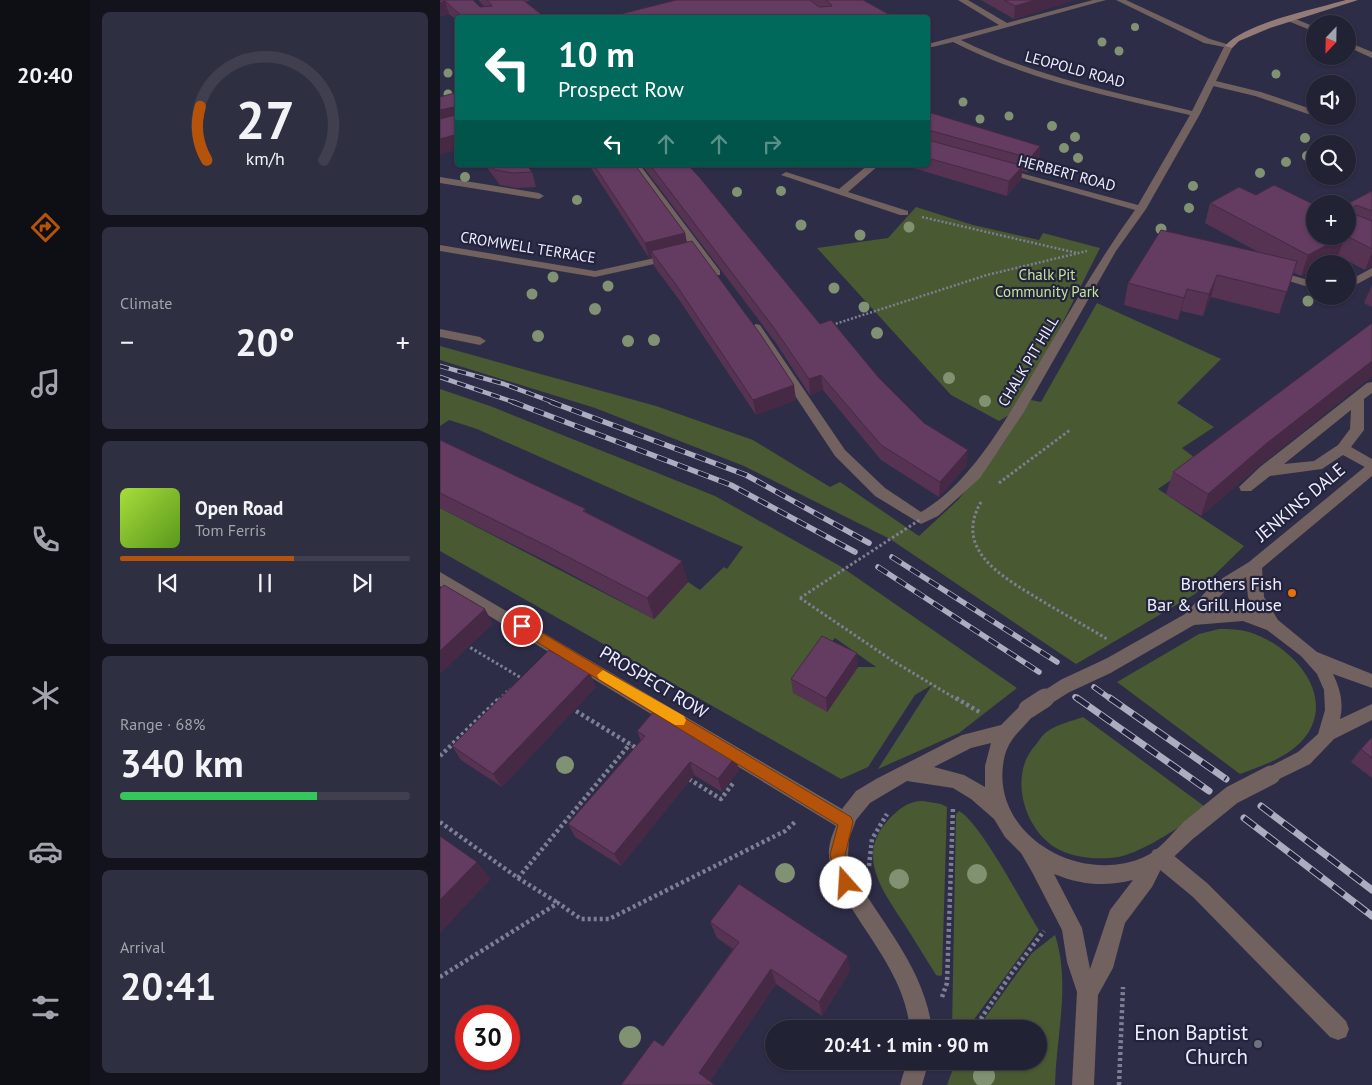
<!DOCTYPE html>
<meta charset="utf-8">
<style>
:root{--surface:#222235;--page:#2e2f41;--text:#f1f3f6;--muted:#a2a4ad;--line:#3f3f50;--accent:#b45309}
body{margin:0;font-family:"PT Sans",sans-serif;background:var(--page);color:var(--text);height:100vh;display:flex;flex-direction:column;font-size:19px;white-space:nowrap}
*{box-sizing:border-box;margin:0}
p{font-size:16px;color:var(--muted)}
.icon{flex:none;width:28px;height:28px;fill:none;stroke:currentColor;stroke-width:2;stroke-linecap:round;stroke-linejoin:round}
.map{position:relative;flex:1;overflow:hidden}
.details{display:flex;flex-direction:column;gap:12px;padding:12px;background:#13131d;width:350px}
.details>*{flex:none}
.hud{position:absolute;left:15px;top:15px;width:475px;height:152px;border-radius:5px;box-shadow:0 1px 4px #0004,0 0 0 1px var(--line);background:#00695c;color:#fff;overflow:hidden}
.needle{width:32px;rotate:202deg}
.controls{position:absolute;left:866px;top:15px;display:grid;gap:10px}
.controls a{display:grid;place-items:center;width:50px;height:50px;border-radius:50%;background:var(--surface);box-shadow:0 1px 4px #0004,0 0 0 1px var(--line);font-size:25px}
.speed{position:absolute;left:15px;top:1005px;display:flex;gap:10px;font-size:25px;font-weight:700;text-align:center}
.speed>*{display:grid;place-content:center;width:65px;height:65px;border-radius:50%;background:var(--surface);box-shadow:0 1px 4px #0004,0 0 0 1px var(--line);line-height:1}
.speed .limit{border:8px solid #d22;background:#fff;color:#111}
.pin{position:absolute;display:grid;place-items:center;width:42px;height:42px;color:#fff;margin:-21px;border:2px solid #fff;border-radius:50%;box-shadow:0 1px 5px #0007}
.me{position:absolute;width:55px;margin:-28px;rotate:341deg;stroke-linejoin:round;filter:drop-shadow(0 0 4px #0008)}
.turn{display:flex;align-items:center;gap:18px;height:105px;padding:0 20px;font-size:22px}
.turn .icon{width:65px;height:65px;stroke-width:2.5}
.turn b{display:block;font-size:35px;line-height:42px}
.lanes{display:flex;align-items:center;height:48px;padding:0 20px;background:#0003;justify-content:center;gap:25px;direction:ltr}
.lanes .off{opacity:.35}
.big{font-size:38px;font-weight:700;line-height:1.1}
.details .card{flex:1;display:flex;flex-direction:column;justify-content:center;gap:8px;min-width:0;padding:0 18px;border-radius:8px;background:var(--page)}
.details .dial{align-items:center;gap:0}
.dial svg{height:130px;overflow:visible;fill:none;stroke:var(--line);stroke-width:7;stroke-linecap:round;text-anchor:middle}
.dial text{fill:var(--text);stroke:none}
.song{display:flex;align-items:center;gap:15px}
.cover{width:60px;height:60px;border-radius:8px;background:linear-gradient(135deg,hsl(80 70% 55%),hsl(90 70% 35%))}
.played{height:5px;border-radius:2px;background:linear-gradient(90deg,var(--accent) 60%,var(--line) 60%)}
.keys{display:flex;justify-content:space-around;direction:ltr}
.heat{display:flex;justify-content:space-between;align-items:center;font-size:28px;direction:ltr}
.charge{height:8px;border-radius:4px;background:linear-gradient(90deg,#34c759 68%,var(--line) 0)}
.trip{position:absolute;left:325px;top:1020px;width:282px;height:50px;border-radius:25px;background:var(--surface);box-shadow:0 1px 4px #0004,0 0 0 1px var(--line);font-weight:700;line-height:50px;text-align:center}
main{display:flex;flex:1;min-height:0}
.dock{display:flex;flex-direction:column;width:90px;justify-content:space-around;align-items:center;background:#0e0e15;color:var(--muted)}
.dock .icon{width:35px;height:35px}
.dock .selected{color:var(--accent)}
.dock b{font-size:22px;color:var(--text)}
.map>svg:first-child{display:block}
</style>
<main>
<nav class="dock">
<b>20:40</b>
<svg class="icon selected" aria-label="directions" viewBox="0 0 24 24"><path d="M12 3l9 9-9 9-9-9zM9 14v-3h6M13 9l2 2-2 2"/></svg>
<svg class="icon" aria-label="music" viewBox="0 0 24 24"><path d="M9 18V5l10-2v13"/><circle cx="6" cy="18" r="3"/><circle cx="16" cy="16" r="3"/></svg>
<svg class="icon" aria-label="phone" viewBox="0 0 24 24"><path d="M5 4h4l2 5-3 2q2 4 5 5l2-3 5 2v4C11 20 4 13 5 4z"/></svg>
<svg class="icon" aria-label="climate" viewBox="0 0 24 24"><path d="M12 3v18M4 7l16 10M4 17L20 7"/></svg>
<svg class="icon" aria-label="car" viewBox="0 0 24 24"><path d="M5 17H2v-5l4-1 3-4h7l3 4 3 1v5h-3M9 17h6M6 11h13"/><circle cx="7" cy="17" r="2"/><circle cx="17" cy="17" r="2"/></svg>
<svg class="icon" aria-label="filters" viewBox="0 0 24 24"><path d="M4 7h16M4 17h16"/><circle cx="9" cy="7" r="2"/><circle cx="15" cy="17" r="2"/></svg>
</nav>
<section class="details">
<div class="card dial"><svg viewBox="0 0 100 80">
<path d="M14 69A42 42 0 1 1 86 69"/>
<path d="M14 69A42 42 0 0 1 10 36" stroke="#b45309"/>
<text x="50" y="56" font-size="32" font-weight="700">27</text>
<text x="50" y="72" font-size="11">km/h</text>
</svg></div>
<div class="card"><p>Climate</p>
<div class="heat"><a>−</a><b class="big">20°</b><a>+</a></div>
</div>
<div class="card">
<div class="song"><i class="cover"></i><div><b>Open Road</b><p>Tom Ferris</p></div></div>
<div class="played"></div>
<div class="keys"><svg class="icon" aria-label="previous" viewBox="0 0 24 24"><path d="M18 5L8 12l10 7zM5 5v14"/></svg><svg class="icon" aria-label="pause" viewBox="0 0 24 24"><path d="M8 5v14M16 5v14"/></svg><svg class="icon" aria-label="next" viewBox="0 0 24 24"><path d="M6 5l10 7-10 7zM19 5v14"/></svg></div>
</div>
<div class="card"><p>Range · 68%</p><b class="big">340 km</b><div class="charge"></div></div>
<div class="card"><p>Arrival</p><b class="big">20:41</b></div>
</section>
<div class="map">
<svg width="932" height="1085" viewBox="0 0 932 1085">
<rect width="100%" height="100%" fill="#2e2d47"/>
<path fill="#495931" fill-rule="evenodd" d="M476 207 533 225 599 240 603 233 660 248 579 409 559 421 511 395 377 248 448 238Z
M657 303 781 359 737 403 774 427 742 448 759 461 718 489 804 546 755 594 636 664 450 539 304 466 155 408 0 360V346L216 406 313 440 390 487 400 482 479 536 518 500 562 445 591 400 601 402Z
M0 389 50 406 275 496 400 566 577 688 519 733 438 769 492 685 475 695 428 767 401 779 0 551V508L214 619 248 582 260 590 284 567 287 569 303 547 37 429 9 420 0 426ZM395 638 436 667H418L387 712 384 651Z
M779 629C789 629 799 629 809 632 848 644 895 690 868 733 853 756 824 765 800 774L677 682 759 634Z
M643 717 768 809C742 824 707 851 678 857 661 860 637 858 622 851 586 835 568 779 593 748 598 743 602 734 608 731 618 724 632 721 643 717Z
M483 801 501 804 507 807 502 975 500 976 496 975C484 956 473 937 461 919 440 887 416 853 450 818 460 808 469 801 483 801Z
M519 811C541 823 583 905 599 930L527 1029H512L516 814Z
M615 935C631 984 616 1036 615 1085H507L516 1061H599V1029H537L592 953Z"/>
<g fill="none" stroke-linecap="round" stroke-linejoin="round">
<path stroke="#7e7e94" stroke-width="2.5" stroke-dasharray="2 2" stroke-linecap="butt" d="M482 217 637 253
M392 325 547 275 647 251"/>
<path stroke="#7e7e94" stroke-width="3" stroke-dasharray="2.5 2.5" stroke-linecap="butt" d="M559 483 630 430
M541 502C513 550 563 577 597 598 620 612 644 625 667 639
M360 598 453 661 518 700
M26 645 83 679
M59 700 70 689"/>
<path stroke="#7e7e94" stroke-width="4.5" stroke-dasharray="3 3" stroke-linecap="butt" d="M516 698 541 713
M131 708 198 749
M0 756 60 698
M249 779 281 799 294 782
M0 822 78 878 118 903
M429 866 432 839 447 814
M78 878 190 744
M0 977 118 903 141 919H169L345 831 356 821
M502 997 507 983 513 807
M534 1029 571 974 604 931
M679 1085 683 987"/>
<path fill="#71615f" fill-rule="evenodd" d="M772 80 821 92 874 110 875 113 868 114 815 96 769 85V81Z
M428 165H439L408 192 468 211V215H460L341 175 346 172 399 189Z
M0 177 99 193 104 196 99 199 0 183Z
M932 268V276L908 289V281Z
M833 270 875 282V289L829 275V271Z
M932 382V393L924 399V430L911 447 932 459V471L903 455 882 469 830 476 811 491H801L799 487 820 467 927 383ZM911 410 910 429 898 445 874 461 844 464Z
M720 848 727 850 767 883 906 1021 909 1029 906 1037 898 1040 890 1037 753 897 713 864 710 857 713 850Z"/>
<path fill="#71615f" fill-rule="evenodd" d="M518 0H528L567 23 653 0H666L521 40C594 76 673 92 752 111L784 47 764 43 676 0H686L770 39 793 46 760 114 706 209 676 251 584 412 540 478 498 516 481 524 435 496 395 456 310 328 316 324 320 325 405 450 445 488 481 512C535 481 573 407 604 355 633 306 661 257 695 210L557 171 562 168 698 205 750 115C668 96 588 80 513 42L488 48V44L559 25Z
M851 17 875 27V32L848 21 847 19Z
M908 42 932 52V58L908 47Z
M190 165H200L280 271V275H272Z
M0 245 155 271 233 254 239 257 237 259 155 277 0 251Z
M0 329 40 337 46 341 40 345 0 337Z
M932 463V476L822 568 824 597 838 620 877 652 932 674V688L893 674C900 689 904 703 900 719L932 704V720L894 739 870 764 831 783 825 781 822 775 825 769 858 752 878 734 885 710 884 690 877 674 861 656 827 630 803 621 754 625 674 671 668 673 662 671 660 666 662 661 745 614 773 584 809 562 927 465ZM806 577 808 597 815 612 803 609 766 611 784 592Z
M0 572 402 809 416 791 436 779 522 735 561 725 582 704 588 702 594 704 597 709C587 728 569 734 564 759 549 834 639 886 704 857 719 851 731 834 743 823L750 820 757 823 759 829 757 835 721 869 712 887 685 923 673 968 658 995 654 1085H632L637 992 627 962 622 930 592 872 581 853 565 837 554 819 531 799 513 788 467 781 430 803 416 820 409 839 408 855 411 870C441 923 484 967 492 1029H470C465 983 438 950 414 912 403 895 390 876 389 856 388 846 392 835 396 826L0 586ZM551 743 545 766V787L524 775 494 767 531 748ZM614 874C641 885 665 887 693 880L670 910 650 969 642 928Z
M467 1061H489L482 1085H460Z"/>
<path fill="#957b78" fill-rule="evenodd" d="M906 0H918L830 28 799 41 792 48 785 46C805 23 875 9 906 0Z"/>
<g stroke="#adadc1" stroke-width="4.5">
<path id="rail-far2" d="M0 366 64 384 115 403
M0 377 76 403"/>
</g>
<g stroke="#adadc1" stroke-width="5.5">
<path id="rail-far1" d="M73 402 291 485 415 552
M111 402 306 475 429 543
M452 557 617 662
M438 567 599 672
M654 687 672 700
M635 697 639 700"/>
</g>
<g stroke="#adadc1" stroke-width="7">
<path id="rail" d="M637 698 769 791
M670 698 786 779
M821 806 932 890
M804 818 932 916"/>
</g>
<use href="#rail-far2" stroke="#24233d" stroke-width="3" stroke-dasharray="9" stroke-linecap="butt"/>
<use href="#rail-far1" stroke="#24233d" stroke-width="4" stroke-dasharray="11" stroke-linecap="butt"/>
<use href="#rail" stroke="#24233d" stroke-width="5" stroke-dasharray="14" stroke-linecap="butt"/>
<path stroke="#7e7e94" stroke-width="3" stroke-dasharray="2.5 2.5" stroke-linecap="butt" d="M360 598 481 519"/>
<path stroke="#71615f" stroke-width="15" d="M603 700 625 686 668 666"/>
<path stroke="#71615f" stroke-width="19" d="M588 709 605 698
M750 829 792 795 831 775"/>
</g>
<g fill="#819272">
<circle cx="695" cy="27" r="4"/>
<circle cx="662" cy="42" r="4.5"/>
<circle cx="679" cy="51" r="4.5"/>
<circle cx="8" cy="73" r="4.5"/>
<circle cx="836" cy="74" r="4.5"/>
<circle cx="8" cy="94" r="4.5"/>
<circle cx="523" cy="102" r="4.5"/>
<circle cx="569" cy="116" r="4.5"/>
<circle cx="540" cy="119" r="4.5"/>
<circle cx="612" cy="126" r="5"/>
<circle cx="635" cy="137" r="5"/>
<circle cx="865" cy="138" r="5"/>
<circle cx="624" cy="148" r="5"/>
<circle cx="867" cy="156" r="5"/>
<circle cx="638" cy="158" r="5"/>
<circle cx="846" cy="162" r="5"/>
<circle cx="820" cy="173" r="5"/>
<circle cx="25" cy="177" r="5"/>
<circle cx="753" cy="186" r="5"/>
<circle cx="341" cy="191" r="5"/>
<circle cx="297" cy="192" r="5"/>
<circle cx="137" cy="200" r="5"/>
<circle cx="749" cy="208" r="5"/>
<circle cx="361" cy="225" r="5.5"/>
<circle cx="469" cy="227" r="5.5"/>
<circle cx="721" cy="229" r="5.5"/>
<circle cx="420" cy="235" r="5.5"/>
<circle cx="113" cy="277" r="5.5"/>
<circle cx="168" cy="286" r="5.5"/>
<circle cx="394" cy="288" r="5.5"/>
<circle cx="92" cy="294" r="5.5"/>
<circle cx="868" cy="301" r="5.5"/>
<circle cx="424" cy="307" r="5.5"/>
<circle cx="155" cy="309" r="6"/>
<circle cx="437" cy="333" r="6"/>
<circle cx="98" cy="336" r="6"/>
<circle cx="214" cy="340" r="6"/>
<circle cx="188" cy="341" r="6"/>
<circle cx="509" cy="378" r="6"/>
<circle cx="545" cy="401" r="6"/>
<circle cx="125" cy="765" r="9"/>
<circle cx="345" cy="873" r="10"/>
<circle cx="537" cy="874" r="10"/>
<circle cx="459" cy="879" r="10"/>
<circle cx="190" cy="1037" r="11"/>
<circle cx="544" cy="1076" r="11"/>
</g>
<path fill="#563353" d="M0 0 40 7H45L38 0H90L86 2 106 18H18V21L9 14Z
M236 0H423L454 18Z
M541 0H635L574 19Z
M488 112 600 146 599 160 588 172 582 171 581 180 567 196 463 165H488Z
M45 165H87L92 172 96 187 77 188 60 185Z
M149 165H195L245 233 247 243 356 400 316 415 240 301 214 266 212 257 209 258Z
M202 165H248L380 324 439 378 484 423 527 465 499 497 441 460 383 390 370 395 336 343Z
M932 191V266L925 270 898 256 883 264H875V268L861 276 853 272 839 314 771 297 763 316 741 311 738 320 684 305 688 283 818 252 765 223 770 203 875 236H908V204Z
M932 285V307L924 303Z
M932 323V376L819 466 761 516 726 494 733 472Z
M0 440 148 513 248 582 214 619 114 565 0 508Z
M418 667 387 712 353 693 351 679Z
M156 687 62 787 21 760 12 746Z
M197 731 295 757 299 770 282 792 254 775 181 866 135 837 128 824 201 741Z
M932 737V778L911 762 921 749Z
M270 922 410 971 382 1016 336 984 270 1081 223 1046 293 949 277 938Z"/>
<path fill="#462944" d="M595 0H635L574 19 575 6Z
M5 1 9 14 0 17V3Z
M14 107 18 116 0 125V110Z
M18 134V150L0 154V139Z
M600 146 599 160 588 172 590 158Z
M583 166 581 180 567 196 569 181Z
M245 233 248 248 211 251 212 257 209 258 205 243Z
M904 236H905L898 256 883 264H875V268L861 276 868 255Z
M932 252V266L925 270Z
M777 275 771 297 763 316 769 294Z
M747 289 741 311 738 320 744 298Z
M932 361V376L819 466 761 516 768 494 827 443Z
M381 375 383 390 370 395 369 379Z
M354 385 356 400 316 415 313 400Z
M528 450 527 465 499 497 500 482Z
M242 561 248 582 214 619 207 598Z
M45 609 53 624 0 674V651Z
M417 653 418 667 387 712 386 698Z
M150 673 156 687 62 787 53 774Z
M295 757 299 770 282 792 278 779Z
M250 762 254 775 181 866 174 854Z
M37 862 51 879 0 933V900Z
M408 956 410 971 382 1016 379 1002Z
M331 969 336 984 267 1085 259 1073Z"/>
<path fill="#643b61" stroke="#462944" d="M0 0H33L40 7 52 6 51 4 47 0H83L106 18H24L5 1 0 3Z
M236 0H370L379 7 392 6 391 4 386 0H423L454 17 165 18Z
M564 0H595L575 6Z
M18 92V134L0 139V119L15 115 14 107 0 110V97Z
M488 112 600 146 590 158 488 130Z
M488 136V140L583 166 569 181 488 158Z
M51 165H87L92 172 73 173 55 170Z
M154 165H195L245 233 205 243Z
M210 165H248L260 178 380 324 391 320 439 378 484 423 528 450 500 482 441 445 381 375 369 379 334 328Z
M834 185 875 205V236H904L868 255 770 203 799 187 816 195Z
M932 191V211L916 205 914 207V214L932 221V249L907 236 908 204H907Z
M721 230 857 261 847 292 777 275 769 294 747 289 744 298 688 283Z
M252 241 321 335 354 385 313 400 237 286 211 251Z
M932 323V361L827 443 768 494 733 472Z
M0 440 146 509 143 511 242 561 207 598 105 545 0 493Z
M4 585 45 609 0 651V589Z
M382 636 417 653 386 698 351 679Z
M109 650 150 673 53 774 12 746Z
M214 711 295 757 278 779 250 762 174 854 128 824 205 736 197 731Z
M932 737V758L921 749Z
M0 836 37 862 0 900Z
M299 884 408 956 379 1002 331 969 259 1073 275 1085H181L214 1040 223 1046 299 942 270 922Z"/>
<path fill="#b45309" stroke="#753606" d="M82 621 411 817 413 822 405 855 414 883 411 888 406 890 401 888 390 855 398 825 77 630 76 626 77 623Z"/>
<path fill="#f59e0b" d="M163 670 244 716 246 720 244 725H235L159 679 157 675Z"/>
<circle fill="#e8710a" stroke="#24233d" stroke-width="2" cx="852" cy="593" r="5"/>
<circle fill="#6b7280" stroke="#24233d" stroke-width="2" cx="818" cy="1044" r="5"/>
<g text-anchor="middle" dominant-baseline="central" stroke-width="4.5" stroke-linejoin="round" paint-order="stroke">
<g font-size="15" fill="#ecedfe" stroke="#24233d">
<text transform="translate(635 69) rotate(15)">LEOPOLD ROAD</text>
<text transform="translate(627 173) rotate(15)">HERBERT ROAD</text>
<text transform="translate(88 247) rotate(9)">CROMWELL TERRACE</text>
<text transform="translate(588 361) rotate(-59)">CHALK PIT HILL</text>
</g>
<g font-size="15" fill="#c5e595" stroke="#24233d">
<text x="607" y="274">Chalk Pit<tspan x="607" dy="17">Community Park</tspan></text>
</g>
<g font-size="18" fill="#ecedfe" stroke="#24233d">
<text transform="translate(860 502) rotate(-40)">JENKINS DALE</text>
<text transform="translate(214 682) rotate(31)">PROSPECT ROW</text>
</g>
<g font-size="18" fill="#ecedfe" stroke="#24233d" text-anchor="end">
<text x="842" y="583">Brothers Fish<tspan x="842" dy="21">Bar &amp; Grill House</tspan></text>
</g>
<g font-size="21" fill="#ecedfe" stroke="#24233d" text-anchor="end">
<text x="808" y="1032">Enon Baptist<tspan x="808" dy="24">Church</tspan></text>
</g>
</g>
</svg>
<div class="controls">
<a><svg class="needle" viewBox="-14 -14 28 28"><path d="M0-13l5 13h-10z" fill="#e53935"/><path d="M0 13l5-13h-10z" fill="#a2a4ad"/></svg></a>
<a><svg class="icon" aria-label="sound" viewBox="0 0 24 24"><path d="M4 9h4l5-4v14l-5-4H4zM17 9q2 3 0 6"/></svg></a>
<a><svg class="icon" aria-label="search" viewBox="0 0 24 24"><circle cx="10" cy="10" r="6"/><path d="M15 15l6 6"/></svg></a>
<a>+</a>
<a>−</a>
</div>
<div class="speed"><div class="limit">30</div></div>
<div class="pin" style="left:82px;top:626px;background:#d93025"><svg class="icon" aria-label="arrive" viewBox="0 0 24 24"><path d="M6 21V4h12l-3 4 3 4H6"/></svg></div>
<svg class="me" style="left:406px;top:883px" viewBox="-20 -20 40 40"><circle r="19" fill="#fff"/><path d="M0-13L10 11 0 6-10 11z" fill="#b45309"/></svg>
<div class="trip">20:41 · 1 min · 90 m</div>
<div class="hud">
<div class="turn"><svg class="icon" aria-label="left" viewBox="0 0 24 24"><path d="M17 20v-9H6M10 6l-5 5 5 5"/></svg><div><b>10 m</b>Prospect Row</div></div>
<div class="lanes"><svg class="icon" aria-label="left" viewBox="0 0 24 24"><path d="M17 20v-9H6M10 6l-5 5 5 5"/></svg><svg class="icon off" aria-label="ahead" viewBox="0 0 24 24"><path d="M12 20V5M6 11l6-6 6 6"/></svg><svg class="icon off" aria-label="ahead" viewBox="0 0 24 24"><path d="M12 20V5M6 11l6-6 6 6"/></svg><svg class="icon off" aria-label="right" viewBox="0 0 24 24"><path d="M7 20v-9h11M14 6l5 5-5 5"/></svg></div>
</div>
</div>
</main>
